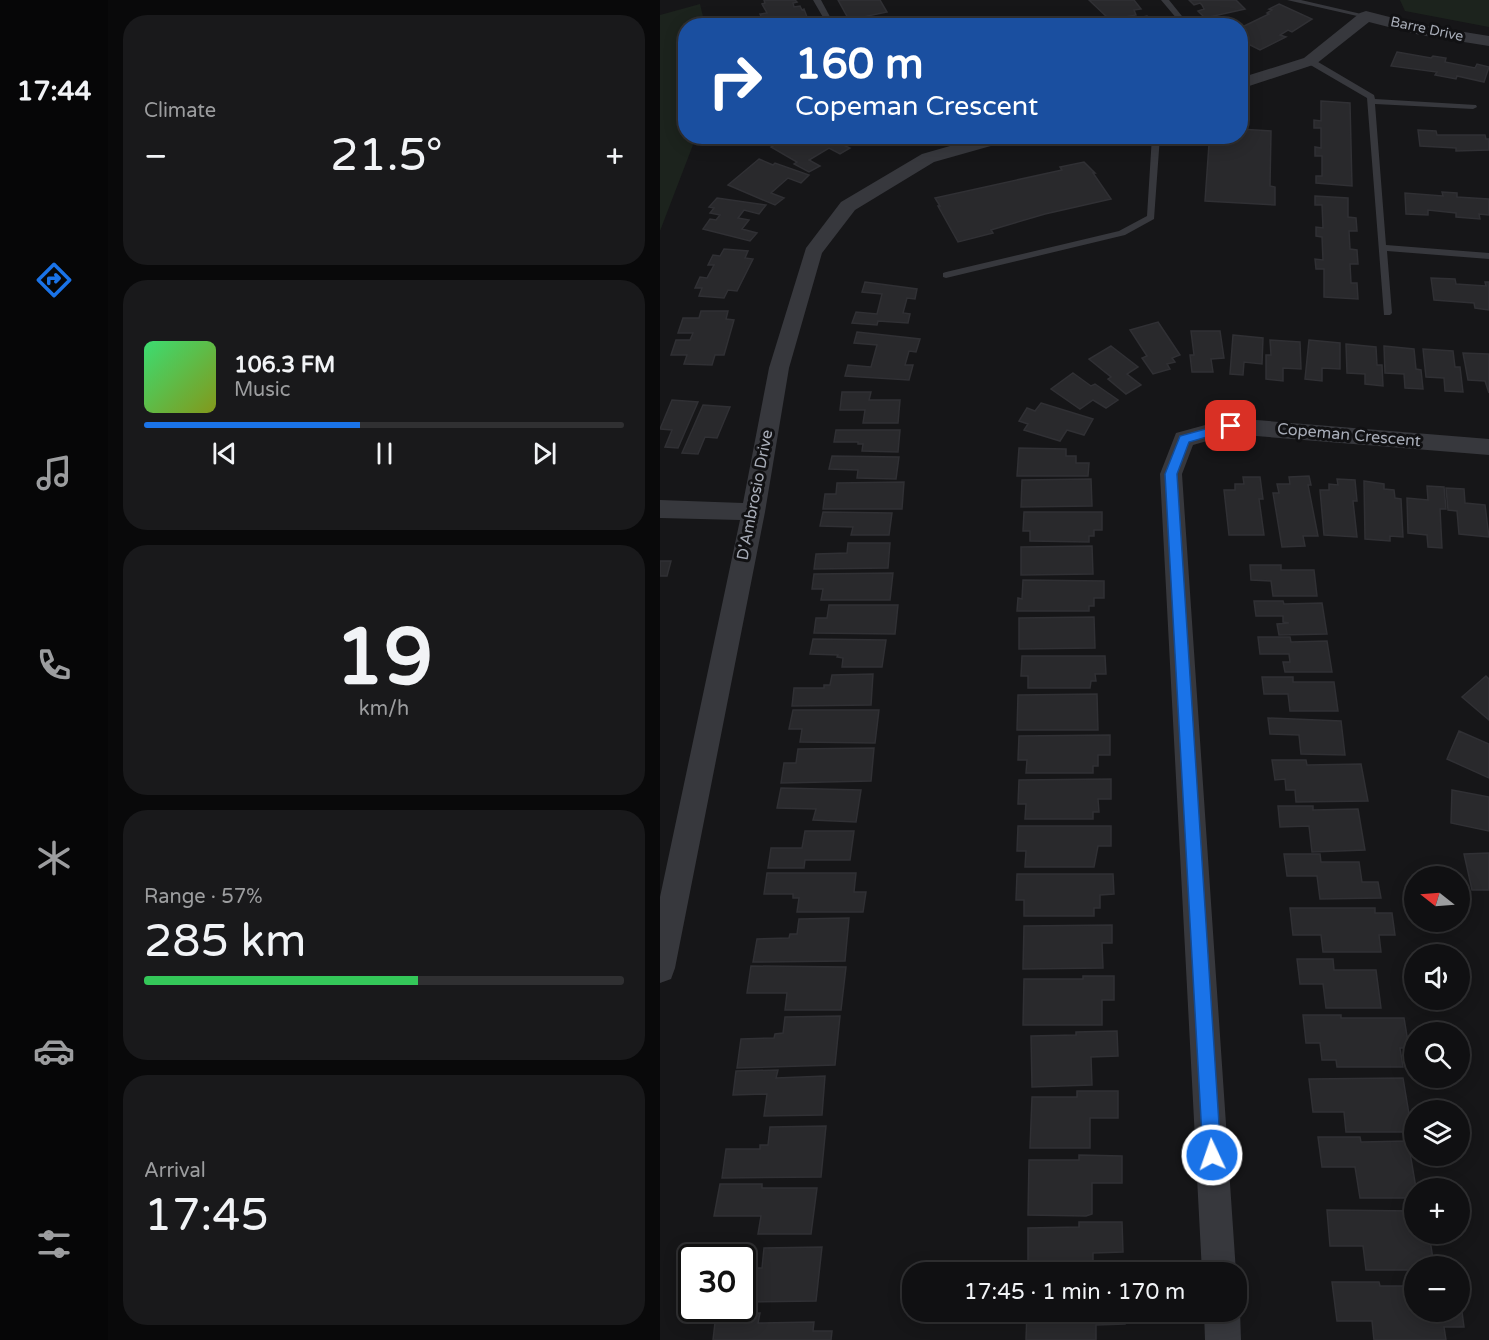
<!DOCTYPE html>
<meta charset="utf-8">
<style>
:root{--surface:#101012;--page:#19191b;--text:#f1f3f6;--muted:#9c9d9f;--line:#303032;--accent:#1a73e8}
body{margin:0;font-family:"Varela Round",sans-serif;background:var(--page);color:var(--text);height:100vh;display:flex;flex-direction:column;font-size:22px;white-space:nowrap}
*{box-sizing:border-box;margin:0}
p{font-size:20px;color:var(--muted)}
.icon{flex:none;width:33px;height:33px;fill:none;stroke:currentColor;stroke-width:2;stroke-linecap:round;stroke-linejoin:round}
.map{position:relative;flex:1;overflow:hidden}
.drawer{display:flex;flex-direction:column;gap:15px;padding:15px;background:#09090a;width:552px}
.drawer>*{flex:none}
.guide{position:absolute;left:18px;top:18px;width:570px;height:126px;border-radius:24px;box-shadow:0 3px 15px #0003,0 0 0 2px var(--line);background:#1a4fa0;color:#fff;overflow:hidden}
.needle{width:39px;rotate:287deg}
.buttons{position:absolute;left:744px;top:866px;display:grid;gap:12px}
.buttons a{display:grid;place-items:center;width:66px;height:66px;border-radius:50%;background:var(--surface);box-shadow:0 3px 15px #0003,0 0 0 2px var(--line);font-size:30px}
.speed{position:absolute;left:18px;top:1244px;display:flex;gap:12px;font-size:30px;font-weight:700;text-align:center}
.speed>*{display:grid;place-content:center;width:78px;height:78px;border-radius:50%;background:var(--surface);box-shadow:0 3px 15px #0003,0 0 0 2px var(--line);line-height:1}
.speed .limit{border:3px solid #111;border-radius:9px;background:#fff;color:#111}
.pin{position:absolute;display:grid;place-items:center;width:51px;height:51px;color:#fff;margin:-26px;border-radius:12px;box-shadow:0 3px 9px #0006}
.me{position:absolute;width:66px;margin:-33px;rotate:357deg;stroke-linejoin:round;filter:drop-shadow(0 0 4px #0008)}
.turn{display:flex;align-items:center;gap:21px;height:126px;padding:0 18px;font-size:27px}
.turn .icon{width:78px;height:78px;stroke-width:2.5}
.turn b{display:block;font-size:42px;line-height:51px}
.big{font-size:45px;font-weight:600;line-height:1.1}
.drawer .tile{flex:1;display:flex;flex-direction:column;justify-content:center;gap:9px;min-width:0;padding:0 21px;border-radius:24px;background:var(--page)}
.drawer .dial{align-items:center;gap:0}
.dial b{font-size:78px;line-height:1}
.song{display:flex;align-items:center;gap:18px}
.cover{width:72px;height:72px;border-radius:9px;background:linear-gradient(135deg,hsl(140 70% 55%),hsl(70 70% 35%))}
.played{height:6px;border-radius:3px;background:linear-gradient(90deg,var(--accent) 45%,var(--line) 45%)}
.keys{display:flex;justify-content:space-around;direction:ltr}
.heat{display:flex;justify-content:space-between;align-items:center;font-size:33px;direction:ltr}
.charge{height:9px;border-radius:4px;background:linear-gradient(90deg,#34c759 57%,var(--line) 0)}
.trip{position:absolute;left:242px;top:1262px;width:345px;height:60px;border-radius:24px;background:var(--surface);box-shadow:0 3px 15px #0003,0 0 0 2px var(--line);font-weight:600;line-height:60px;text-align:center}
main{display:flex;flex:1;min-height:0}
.tabs{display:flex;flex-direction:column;width:108px;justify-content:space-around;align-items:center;background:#060607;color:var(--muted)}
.tabs .icon{width:42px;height:42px}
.tabs .active{color:var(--accent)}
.tabs b{font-size:27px;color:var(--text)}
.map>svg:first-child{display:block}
</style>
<main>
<nav class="tabs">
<b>17:44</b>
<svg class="icon active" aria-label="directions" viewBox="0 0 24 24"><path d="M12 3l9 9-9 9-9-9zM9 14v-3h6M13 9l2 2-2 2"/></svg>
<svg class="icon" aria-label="music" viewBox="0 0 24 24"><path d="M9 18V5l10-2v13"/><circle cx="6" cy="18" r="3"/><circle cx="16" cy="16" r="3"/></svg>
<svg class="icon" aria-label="phone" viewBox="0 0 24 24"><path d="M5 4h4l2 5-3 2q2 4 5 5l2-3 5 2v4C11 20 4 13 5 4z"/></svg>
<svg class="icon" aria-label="climate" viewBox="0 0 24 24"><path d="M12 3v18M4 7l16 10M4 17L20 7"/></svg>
<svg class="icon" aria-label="car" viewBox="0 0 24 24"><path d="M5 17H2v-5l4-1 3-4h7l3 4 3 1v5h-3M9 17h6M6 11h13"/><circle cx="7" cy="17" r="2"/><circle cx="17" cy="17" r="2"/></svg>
<svg class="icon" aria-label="filters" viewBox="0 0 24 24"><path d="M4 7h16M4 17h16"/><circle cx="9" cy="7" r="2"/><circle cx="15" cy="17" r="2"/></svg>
</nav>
<section class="drawer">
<div class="tile"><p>Climate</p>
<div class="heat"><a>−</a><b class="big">21.5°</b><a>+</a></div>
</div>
<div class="tile">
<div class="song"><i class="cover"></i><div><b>106.3 FM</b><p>Music</p></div></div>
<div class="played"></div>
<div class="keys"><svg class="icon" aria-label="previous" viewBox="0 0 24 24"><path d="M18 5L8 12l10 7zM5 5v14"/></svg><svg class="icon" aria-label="pause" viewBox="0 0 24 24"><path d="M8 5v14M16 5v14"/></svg><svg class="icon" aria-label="next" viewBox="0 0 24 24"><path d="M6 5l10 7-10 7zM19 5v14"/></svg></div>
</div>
<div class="tile dial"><b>19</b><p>km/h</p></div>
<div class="tile"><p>Range · 57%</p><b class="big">285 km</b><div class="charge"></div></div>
<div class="tile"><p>Arrival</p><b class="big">17:45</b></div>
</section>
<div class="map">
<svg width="829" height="1340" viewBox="0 0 829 1340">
<rect width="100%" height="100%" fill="#161618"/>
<path fill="#1c231d" d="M740 0H829V27L745 11Z
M40 4 45 25 26 26V136L36 137 0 231V15Z"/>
<path fill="#29292c" stroke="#303034" stroke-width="1.5" d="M104 0H135L137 2 133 3 134 7 140 6 142 10 144 9 150 25 153 26H105L100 14 107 13 102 4 105 3Z
M178 0H220L227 12 189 20Z
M429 0H474L481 9 474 10 476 15 450 20Z
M529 0H576L585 9 545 18 538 11 544 9 542 5 540 3 534 5Z
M619 4 652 19 632 32 628 30 620 35 626 37 600 50 580 40V28L609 14 607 13 612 10 609 9Z
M487 16 491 22 486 23 488 26H452L451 23Z
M737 52 771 58 773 56 786 58 785 62 815 68 817 64 829 67 824 82 797 76 796 79 775 75 777 72 731 66Z
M661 101 690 103 692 186 656 183V176H662V156H655V147L661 148V128H654V120L661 121Z
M580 129 611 131 610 186 615 187V205L545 201 549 144 544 143 545 136H580Z
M758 130 776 131 777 135H825L826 139H829V150L796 151V148L760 146Z
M136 136H164L190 148 180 154 169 148 149 160 160 166 149 172 134 164 137 162 111 147 125 139 134 144 141 139Z
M99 159 113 165 115 163 149 175 141 183 128 178 111 193 124 198 115 205 68 185Z
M424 162 435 173H433L451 199 385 214 331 230 333 233 298 242 278 206H280L275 198 402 170 400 167Z
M782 192 797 193V197L829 199V215L819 214 820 219 796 217V213L768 210V215L746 214 745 193 783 196Z
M655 196 688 198V217L696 218 697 231H689L690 249 697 250 698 264H690L691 283H697L698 299 664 297V269H656L655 259 663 260 662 237 656 236V227L663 228 662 205H655Z
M57 198 106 205 99 214 84 210 78 218 89 220 82 229 97 233 90 241 43 229 50 219 56 220 60 215 50 213 54 208 49 207Z
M64 249 88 251 85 258 93 259 77 291 68 290 64 298 39 296 42 288H35L40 277 47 278 54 265H48L53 255 60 256Z
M771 278 795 279 796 284 826 286 825 282H829V310L815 308 814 303 774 300Z
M205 282 257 289 255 299 247 298 243 313 250 314 248 323 218 321 217 325 192 323 196 312 217 314 222 294 202 292Z
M41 311H68L66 319 74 320 64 355H55L52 365 24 364 27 355H11L16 340H30L33 333H18L23 318H39Z
M498 322 520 355 512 358 515 362 507 364 510 369 493 374 482 358 487 356 470 330Z
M531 331H560L564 358 551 359 553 372H532L530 355H534Z
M197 332 260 339 256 352 249 351 245 365H253L249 380 185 376 188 365 211 367 217 345 194 343Z
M573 335 603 338 602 364 584 362 583 375 570 374Z
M610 340 640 342 641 369 623 368V381L606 379V355H611Z
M649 340 680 343V369L662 368V381L645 379Z
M686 344 716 347 717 365H722L723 386 705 384V374L687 373Z
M451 346 478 367 467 374 481 385 466 394 448 379 451 377 429 359Z
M724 346 754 349 756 369 761 370 763 389 745 388 744 374 725 373Z
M763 349 793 351 795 367H800L803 392 785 391 784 378 766 377Z
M803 353 829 354V393L825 381 808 380Z
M413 373 431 386 435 384 458 400 446 408 433 400 420 409 391 389Z
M182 392H211L209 400H240L238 423H203L205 410H180Z
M12 400 38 402 18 448 5 447 12 430 0 429Z
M381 403 433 419 424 435 407 430 400 441 364 430 368 424 359 421 367 408 375 411Z
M43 405 70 407 57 438 45 437 38 454 22 453Z
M176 430H240L238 452 202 451 203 444H198V442H174Z
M359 448 406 449V456H416V463H429L428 476H357Z
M172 456 239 457 236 479 197 478 198 470 169 469Z
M649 476 651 485H648L658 536H643L645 546 622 547 613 493H619L617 484H630L629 477Z
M583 477H600L603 499H599L604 535H569L564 490H575V484H584Z
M431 479 432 506 361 507 362 480Z
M677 479 695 480 697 501H693L697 537 664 535 660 490H669V484L678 485Z
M704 481 724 484V489L734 490 735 498 741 499 743 537 730 536V541L705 539Z
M244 482 242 509H163L165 494H176L177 483Z
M767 486 784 487 786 509H780L782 548 768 547 767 535 748 533 747 498 768 500Z
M786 488 804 489 805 503 825 505 829 537 799 534 797 511 788 510Z
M163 512 232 513 229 535H191L193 527 160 526Z
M364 512H442V530H434V536H429V542L370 541V531H363Z
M188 543H230L228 568 154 569 156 554 187 553Z
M432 546 433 574 361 575V547Z
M0 561H11L7 576H0Z
M590 565H621V570H654L657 596H613L611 581 591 580Z
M233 573 230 600H161L163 589H152L154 574Z
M363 580 444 581V598H434V606H429V611H357L358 598 362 599Z
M594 601H623L624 604 662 603 667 634 619 635 617 624 629 623 623 622V616H596Z
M169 605H238L235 634 154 633 156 618H167Z
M434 617 435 648 359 649V618Z
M598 637H630L631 642 667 641 672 672H625L623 662H630L629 654H600Z
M153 639 226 640 222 667H182L183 658 177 657 178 655 150 654Z
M362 656H445L446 674H435L436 681H431L430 688H368V676H361Z
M213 674 211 705 132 706 134 688H164V685H170L172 675Z
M826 676 829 679V720L802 697Z
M602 677H633V682H674L678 711H630L628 694H604Z
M437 694 438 730H357L358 695Z
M133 710H219L215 743 140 742 142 729H129Z
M608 718 681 721 685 755 641 754 639 735 610 734Z
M799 731 829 744V778L787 759Z
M450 735V755H438V766H433V773H366L367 760H358L359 736Z
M214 748 211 781 121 783 124 763H136L138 749Z
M612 760H646L647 765 701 764 708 801 636 802 635 790H626L625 779 615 780Z
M451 779V799H438L439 812H433V819H365L366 804H358L359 780Z
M121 788 201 790 196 822 153 820 156 809 117 808Z
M792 790 829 797V831L791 823Z
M618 806H653V810L698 809 705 850 652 852 649 826 620 827Z
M358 826H451V846H438L434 867H365L366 851H357Z
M145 831H194L190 860H145L144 868H108L111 848H142Z
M829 853V890H812L804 854Z
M624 854H660L661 862H699L702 882H718L721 898 660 899 657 876H627Z
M107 873H196L194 892H206L203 912H137L139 898H133V894H104Z
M357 874H453L454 894 440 895V908H434V916H364V900H356Z
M630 908H715V913H732L735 935H719L721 952H663L661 935H633Z
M189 918 185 961 93 962 97 939 129 938 130 934H137L139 919Z
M452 925V943H442L443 968 363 969 364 926Z
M637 959H673L674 970H716L721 1008H666L663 984H640Z
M91 966 186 967 181 1010H125L127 993H87Z
M423 976H454V1000H442V1025H363L364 979H423Z
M643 1015H681V1018H744L749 1048H740L743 1067H677L676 1060H662L660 1043H646Z
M180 1016 175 1065 77 1068 81 1039 114 1038 115 1034 123 1033 125 1017Z
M457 1031 458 1056 431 1057 432 1085 372 1087 371 1036 416 1035V1032Z
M118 1070 116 1078 165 1076 162 1115 104 1116 107 1094 73 1095 76 1071Z
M743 1078 752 1132H686L684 1112H653L649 1079Z
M417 1091H458V1118H430V1148H370L372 1097H417Z
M166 1126 161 1177 62 1178 66 1149H100V1145H108L110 1127Z
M658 1137H700L701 1142 748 1141 756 1188 754 1198H700L695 1167H662Z
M419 1155 462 1156V1183H432V1214L426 1216 368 1215 369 1160H419Z
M60 1184H102V1188H157L151 1234H98L101 1216H54Z
M667 1210 754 1211V1233H769L774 1266H754V1270H706L703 1246H670Z
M419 1222H462L463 1252 433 1253V1272H368V1228L419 1227Z
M162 1247 156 1301 82 1302V1273H91L92 1268H102L104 1248Z
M672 1282H719L720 1286H754V1311H800V1297L804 1327H784L786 1340H714L712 1321H677Z
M367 1311H465V1324L436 1325V1340H366Z
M100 1313 98 1323 154 1322 153 1331H172L171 1340H53L56 1314Z"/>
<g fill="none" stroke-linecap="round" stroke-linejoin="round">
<path fill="#37383d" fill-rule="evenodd" d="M153 0H161L175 26H168Z
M501 0H509L530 26H523Z
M627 0H641L710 16 706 18Z
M647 59H653L714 95 715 99 816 105 817 107 813 109 715 104 726 245 829 253V259L727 251 732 313 730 315H724L707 98 647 63Z
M492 136H500L494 219 465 235 286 278 283 277V273L286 272 459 231 487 216Z"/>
<path fill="#37383d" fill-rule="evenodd" d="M706 11 761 25 829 36V46L760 35 709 22 656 64 580 89V78L644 58 700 13Z
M325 136H354L352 140 274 162 195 210 162 253 129 368 105 512 15 968 11 979 0 983V897L80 520 0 518V500L83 503 109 368 146 248 181 202 262 154Z
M571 418 829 439V455L571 434 533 445 522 474 576 1272V1273L542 1272 500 474 516 433Z
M576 1302 580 1311 581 1340H545L544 1311H576Z"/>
</g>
<path fill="#1a73e8" stroke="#114b97" stroke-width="1.5" d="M571 422 575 423V429L529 442 517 474 561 1155 558 1161 552 1163 546 1161 543 1155 505 474 520 436Z"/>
<g text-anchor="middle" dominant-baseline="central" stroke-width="6" stroke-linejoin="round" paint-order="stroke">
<g font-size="14" fill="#a8adb8" stroke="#111113">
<text transform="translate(767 29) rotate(12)">Barre Drive</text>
</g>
<g font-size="16" fill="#a8adb8" stroke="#111113">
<text transform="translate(689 435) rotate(5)">Copeman Crescent</text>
<text transform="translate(95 495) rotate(-79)">D'Ambrosio Drive</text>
</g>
</g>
</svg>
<div class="buttons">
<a><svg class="needle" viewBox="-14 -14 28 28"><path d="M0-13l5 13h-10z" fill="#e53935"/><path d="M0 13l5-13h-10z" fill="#9c9d9f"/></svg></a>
<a><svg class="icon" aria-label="sound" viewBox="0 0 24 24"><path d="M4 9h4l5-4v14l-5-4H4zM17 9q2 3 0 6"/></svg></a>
<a><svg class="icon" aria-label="search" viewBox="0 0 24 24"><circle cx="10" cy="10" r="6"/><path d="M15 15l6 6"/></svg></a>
<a><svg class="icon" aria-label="layers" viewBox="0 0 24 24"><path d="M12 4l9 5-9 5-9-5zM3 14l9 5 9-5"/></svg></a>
<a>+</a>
<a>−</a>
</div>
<div class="speed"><div class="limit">30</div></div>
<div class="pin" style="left:571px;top:426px;background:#d93025"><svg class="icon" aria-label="arrive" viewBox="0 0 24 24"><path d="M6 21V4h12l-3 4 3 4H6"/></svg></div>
<svg class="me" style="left:552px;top:1155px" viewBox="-20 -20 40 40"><circle r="17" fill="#1a73e8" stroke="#fff" stroke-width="3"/><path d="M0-11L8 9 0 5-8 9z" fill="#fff"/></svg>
<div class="trip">17:45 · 1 min · 170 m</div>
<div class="guide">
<div class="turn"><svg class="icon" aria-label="right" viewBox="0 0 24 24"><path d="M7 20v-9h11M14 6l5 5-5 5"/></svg><div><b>160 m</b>Copeman Crescent</div></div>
</div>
</div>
</main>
